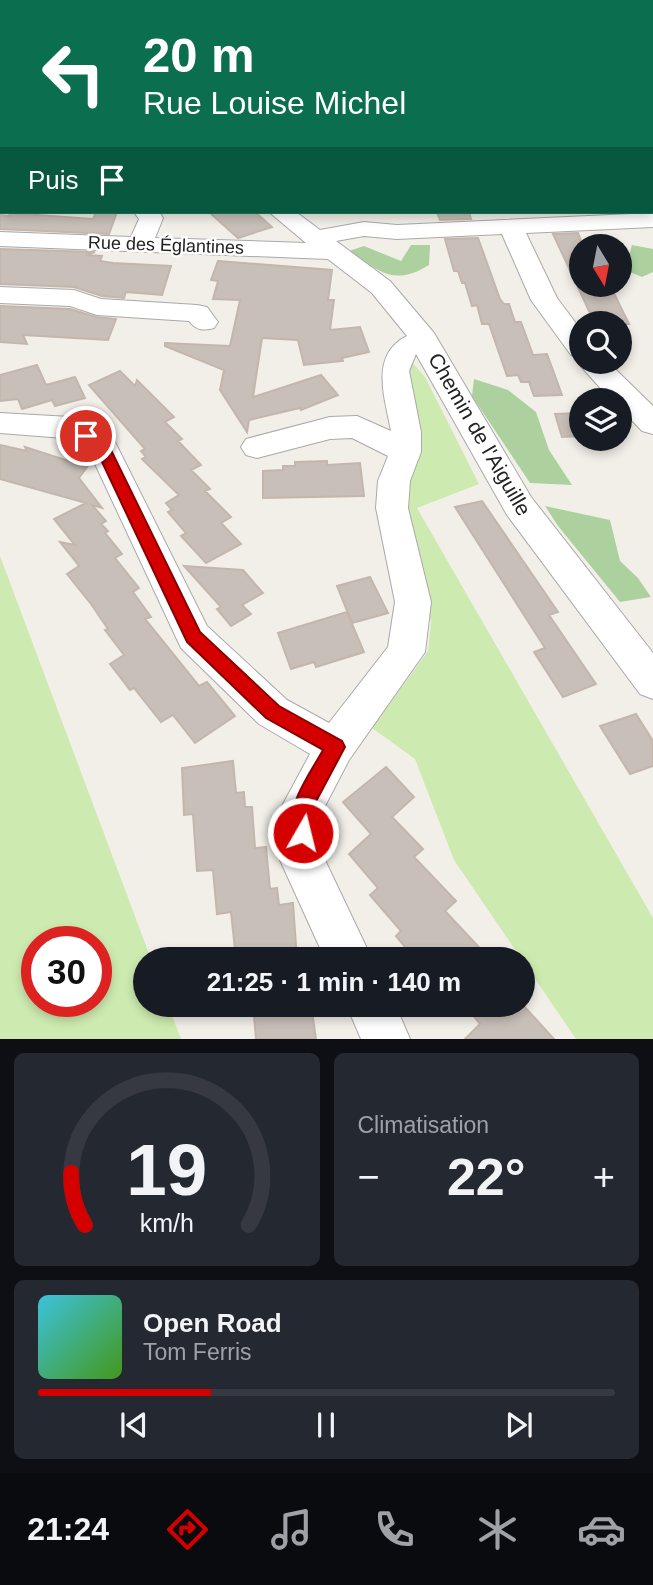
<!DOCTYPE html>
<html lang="fr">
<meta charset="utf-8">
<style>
:root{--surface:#171b24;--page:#242831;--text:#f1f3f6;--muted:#9ea1a6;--line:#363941;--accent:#d40000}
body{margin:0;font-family:Arial,sans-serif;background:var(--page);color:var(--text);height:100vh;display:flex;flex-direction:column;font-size:26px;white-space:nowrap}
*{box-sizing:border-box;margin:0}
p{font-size:23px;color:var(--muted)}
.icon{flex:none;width:38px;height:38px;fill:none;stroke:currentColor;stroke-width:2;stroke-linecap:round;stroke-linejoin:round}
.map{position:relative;height:1039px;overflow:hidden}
.sheet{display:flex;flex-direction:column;gap:14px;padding:14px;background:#0d0f14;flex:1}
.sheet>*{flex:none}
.hud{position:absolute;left:0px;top:0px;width:654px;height:214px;box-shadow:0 4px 10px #0003;background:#0b6e4f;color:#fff;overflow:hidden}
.needle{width:46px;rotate:170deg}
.fabs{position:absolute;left:569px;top:234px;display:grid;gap:14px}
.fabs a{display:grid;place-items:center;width:63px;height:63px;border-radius:50%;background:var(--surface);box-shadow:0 4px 10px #0003;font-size:35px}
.speed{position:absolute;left:21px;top:926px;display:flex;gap:14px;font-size:35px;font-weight:700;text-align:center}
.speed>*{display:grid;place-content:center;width:91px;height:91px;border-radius:50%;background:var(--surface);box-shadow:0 4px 10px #0003;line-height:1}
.speed .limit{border:10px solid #d22;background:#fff;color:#111}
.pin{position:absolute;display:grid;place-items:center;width:60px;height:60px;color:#fff;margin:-30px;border:4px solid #fff;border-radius:50%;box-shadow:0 2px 7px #0007}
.me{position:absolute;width:77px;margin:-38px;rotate:8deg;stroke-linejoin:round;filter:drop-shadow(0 0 5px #0008)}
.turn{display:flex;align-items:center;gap:24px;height:147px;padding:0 28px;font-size:32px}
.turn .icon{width:91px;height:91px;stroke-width:2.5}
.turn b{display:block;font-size:49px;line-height:60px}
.then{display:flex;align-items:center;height:66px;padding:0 28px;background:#0003;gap:14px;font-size:26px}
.big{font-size:52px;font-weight:800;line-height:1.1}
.sheet .card{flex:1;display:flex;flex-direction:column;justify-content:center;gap:10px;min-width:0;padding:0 24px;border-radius:10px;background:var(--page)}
.sheet .dial{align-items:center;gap:0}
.dial svg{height:182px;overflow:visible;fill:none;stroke:var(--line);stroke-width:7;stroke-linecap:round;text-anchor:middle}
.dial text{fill:var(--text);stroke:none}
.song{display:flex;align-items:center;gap:21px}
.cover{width:84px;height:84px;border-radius:10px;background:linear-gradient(135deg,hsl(190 70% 55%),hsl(100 70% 35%))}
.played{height:7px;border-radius:4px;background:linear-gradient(90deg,var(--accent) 30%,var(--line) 30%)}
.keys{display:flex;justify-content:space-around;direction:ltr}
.heat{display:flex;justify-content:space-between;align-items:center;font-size:38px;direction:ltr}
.sheet .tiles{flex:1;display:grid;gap:14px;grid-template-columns:1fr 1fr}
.card:last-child{grid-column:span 2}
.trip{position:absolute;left:133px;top:947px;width:402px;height:70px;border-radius:35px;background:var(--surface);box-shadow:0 4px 10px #0003;font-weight:800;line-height:70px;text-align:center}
.tab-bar{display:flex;height:112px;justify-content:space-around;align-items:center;background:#090b0e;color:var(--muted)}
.tab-bar .icon{width:49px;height:49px}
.tab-bar .active{color:var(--accent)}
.tab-bar b{font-size:32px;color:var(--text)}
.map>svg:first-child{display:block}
</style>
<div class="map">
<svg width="653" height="1039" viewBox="0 0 653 1039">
<rect width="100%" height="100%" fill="#f2efe9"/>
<path fill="#cdebb0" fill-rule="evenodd" d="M412 362 425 377 479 484 417 508 653 918V1039H576L454 860 415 759 372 728 428 651 431 622 401 500 408 369Z
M0 556 151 959H145V1004L168 1005 181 1039H0ZM37 942H96V1001H37Z"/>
<path fill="#add19e" d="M411 245H430L429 265C394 287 379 271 349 251L364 246 401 261Z
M632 245 653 249V272L642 277 625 270Z
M474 379 508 390 536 412 549 450 572 485 530 483 472 396Z
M545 506 610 520 620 561 638 578 651 597 620 602 558 526Z"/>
<path fill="#c7bfb8" stroke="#c4b6ab" stroke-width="2" d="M96 212H117L109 234 0 229V215L9 216 10 213 93 219Z
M209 212H255L272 227 238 238Z
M437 212H469L471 219 440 220Z
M578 233 581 241V285H610L629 324H600L589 311 553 234Z
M478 238 500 299 504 304H509L515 322H521L533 355 547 354 562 395 534 396 529 382H521L518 375 507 376 489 324H482L477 305 472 306 465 283H462L458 271H454L445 239Z
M0 249 95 252 86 255 102 256 100 261 113 263 171 266 162 295 126 292 124 298 102 296 74 287 0 284Z
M218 261 332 270 328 300H334L330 330 360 327 369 352 342 358 343 361 304 365 298 340 262 338 253 397 321 375 338 395 301 410 300 408 249 420 247 432 220 390 224 370 165 346V343L230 346 240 300 213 299 218 281 211 280Z
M0 306 70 309 96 317 116 319 108 340 23 335 27 344 0 342Z
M37 365 46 385 75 377 85 398 55 406 52 400 22 409 18 399 0 401V375Z
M120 371 135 386 137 380 174 417 165 422 182 439 178 441 201 465 191 470 210 489 205 491 231 517 221 523 241 544 206 563 181 536 186 533 168 512 172 510 166 503 179 495 142 459 146 457 141 451 145 449 89 385Z
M581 413V436L562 437 555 414Z
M0 445 27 451 25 447 87 467 79 478 102 508 92 505 106 521 101 524 108 531 105 533 122 554 115 558 139 588 133 592 151 617 145 619 199 686 207 682 235 716 195 743 173 715 161 722 134 688 130 690 110 664 124 655 105 630 108 629 91 604 67 574 79 566 60 542 75 545 54 519 86 503 0 479Z
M327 461V465L360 463 364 496 263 498V471L283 470V466H295V462Z
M482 501 558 612 549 615 596 684 563 697 534 652 545 648 455 507Z
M184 566 243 570 263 593 242 605 251 614 231 626 217 609 221 607Z
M370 577 388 613 352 623 337 586Z
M347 612 364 652 316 667 314 662 291 669 278 633Z
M636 714 653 741V766L630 774 600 726Z
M233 761 236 793 244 792 245 807H252L255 848 266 847 270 889 277 888 279 905 293 903 297 959H236L231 912 217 914 213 870 197 871 193 814 184 815 182 768Z
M386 767 414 797 392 817 423 849 414 857 456 901 445 911 490 959H415L396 936 401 931 370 895 378 888 349 854 371 834 343 802Z
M253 1004H311L316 1039H256Z
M464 1004H522L554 1039H465L480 1024Z"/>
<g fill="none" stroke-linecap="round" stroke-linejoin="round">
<g stroke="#a9a9a9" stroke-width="2">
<path id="minor" d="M107 0H125L126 2H108Z
M231 0H255L229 2Z
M306 0H324V2H306Z
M573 0H591L592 2H574Z
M0 49H2V61H0Z
M0 134H2L0 148Z
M134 212 160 213 163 218 155 238 306 243 269 212H296L320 230 364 222 397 225 653 213V227L526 233 557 298 581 330V362H608L653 406V434L642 431 620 408V401H612L577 362 580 358 571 355 531 300 502 234 397 239 364 236 336 241 390 281 434 333 531 497 653 653V699L640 694 507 515 416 354 409 371 421 432V452L410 481 408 508 431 602 425 652 349 760 324 808V858L372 959H325L280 860 282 806 310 754 259 724 181 648 89 451 64 438 0 433V413L70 417 112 436 207 626 287 700 329 723 388 647 395 602 376 508 378 481 388 456 352 438 330 439 257 458 246 455 241 447 246 439 330 417 357 416 391 431C385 398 369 355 407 336L372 293 328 259 0 246V232L131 237 139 219Z
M0 287 74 290 101 299 197 305 207 307 218 322 214 328C202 331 196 330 189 321L97 315 70 306 0 303Z
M346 1004H395L410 1039H361Z"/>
</g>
<use href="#minor" fill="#fff" fill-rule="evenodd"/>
</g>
<path fill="#d40000" stroke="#8a0000" stroke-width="2" d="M86 431 108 444 200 632 279 706 342 741 345 747 313 807 310 840 303 843 295 840C282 809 309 776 323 750L266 718 187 642 95 447 78 436Z"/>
<g text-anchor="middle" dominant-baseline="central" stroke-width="5" stroke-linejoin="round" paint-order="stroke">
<g font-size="18" fill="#222" stroke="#fff">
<text transform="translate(166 245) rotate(2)">Rue des Églantines</text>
</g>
<g font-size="21" fill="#222" stroke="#fff">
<text transform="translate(480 434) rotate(60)">Chemin de l'Aiguille</text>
</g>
</g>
</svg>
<div class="fabs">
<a><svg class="needle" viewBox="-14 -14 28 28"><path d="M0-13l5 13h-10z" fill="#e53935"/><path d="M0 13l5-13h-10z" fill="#9ea1a6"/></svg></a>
<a><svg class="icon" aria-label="search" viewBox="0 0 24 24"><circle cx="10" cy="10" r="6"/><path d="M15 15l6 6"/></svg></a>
<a><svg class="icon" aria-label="layers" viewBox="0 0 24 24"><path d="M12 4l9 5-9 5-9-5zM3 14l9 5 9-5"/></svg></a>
</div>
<div class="speed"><div class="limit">30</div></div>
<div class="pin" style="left:86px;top:436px;background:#d93025"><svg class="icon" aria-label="arrive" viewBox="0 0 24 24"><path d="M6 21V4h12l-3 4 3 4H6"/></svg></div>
<svg class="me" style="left:303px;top:833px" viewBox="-20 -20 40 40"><circle r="17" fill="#d40000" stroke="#fff" stroke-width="3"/><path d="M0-11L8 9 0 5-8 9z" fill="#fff"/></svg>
<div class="trip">21:25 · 1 min · 140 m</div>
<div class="hud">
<div class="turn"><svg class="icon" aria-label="left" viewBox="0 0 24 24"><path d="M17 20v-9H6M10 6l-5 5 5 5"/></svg><div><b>20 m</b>Rue Louise Michel</div></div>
<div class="then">Puis<svg class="icon" aria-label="arrive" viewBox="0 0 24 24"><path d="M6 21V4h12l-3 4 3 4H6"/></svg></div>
</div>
</div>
<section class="sheet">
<div class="tiles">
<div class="card dial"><svg viewBox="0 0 100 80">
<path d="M14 69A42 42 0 1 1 86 69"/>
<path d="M14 69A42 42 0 0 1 8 46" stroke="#d40000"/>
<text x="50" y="56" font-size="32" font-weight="700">19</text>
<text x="50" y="72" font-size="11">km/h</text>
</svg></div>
<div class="card"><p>Climatisation</p>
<div class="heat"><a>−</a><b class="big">22°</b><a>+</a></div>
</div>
<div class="card">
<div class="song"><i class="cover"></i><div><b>Open Road</b><p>Tom Ferris</p></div></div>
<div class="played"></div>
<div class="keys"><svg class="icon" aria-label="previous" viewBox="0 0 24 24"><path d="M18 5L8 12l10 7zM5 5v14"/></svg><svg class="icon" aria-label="pause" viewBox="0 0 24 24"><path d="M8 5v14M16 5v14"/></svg><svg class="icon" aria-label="next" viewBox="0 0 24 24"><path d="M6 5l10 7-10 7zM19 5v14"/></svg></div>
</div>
</div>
</section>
<nav class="tab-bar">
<b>21:24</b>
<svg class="icon active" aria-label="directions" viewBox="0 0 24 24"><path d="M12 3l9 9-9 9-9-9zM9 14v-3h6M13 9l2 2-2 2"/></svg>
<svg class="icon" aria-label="music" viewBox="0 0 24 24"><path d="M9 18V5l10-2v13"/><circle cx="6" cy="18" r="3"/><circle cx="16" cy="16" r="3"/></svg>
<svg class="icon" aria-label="phone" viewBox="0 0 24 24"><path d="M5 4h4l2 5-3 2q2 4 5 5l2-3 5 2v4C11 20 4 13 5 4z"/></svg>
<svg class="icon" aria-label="climate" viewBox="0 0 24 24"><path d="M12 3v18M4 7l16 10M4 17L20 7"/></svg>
<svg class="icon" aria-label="car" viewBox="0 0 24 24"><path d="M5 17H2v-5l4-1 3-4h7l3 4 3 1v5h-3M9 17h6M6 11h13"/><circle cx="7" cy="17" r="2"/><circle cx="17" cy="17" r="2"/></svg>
</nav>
